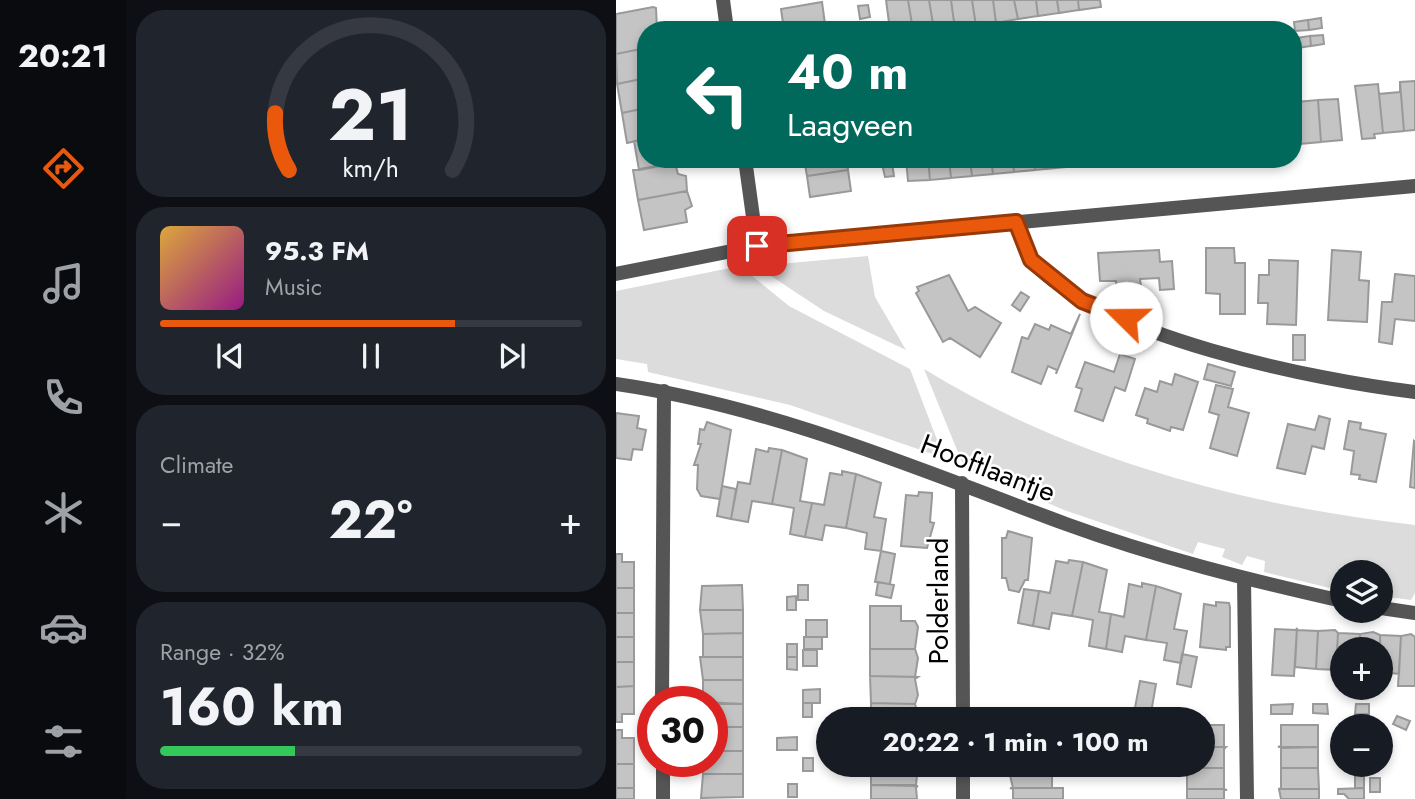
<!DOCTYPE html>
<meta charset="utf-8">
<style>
:root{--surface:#171b24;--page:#20242c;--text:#f1f3f6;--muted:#9ea1a6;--line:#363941;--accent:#ea580c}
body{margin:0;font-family:Jost,sans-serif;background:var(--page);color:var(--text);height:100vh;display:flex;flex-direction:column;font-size:26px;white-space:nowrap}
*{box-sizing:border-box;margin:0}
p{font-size:23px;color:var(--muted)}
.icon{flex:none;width:38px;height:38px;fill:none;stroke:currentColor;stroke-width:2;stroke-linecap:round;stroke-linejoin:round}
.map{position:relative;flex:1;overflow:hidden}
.panel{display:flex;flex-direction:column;gap:10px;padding:10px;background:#0d0f14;width:490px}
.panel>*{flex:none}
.guide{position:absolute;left:21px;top:21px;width:665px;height:147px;border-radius:28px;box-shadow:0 4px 10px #0003;background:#00695c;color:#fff;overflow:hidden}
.tools{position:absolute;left:714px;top:560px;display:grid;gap:14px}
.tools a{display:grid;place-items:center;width:63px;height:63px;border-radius:50%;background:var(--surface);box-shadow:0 4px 10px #0003;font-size:35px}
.speed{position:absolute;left:21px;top:686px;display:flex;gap:14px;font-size:35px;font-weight:700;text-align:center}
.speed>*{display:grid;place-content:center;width:91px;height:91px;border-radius:50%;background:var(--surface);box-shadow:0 4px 10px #0003;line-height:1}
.speed .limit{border:10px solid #d22;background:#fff;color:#111}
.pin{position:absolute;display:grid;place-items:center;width:60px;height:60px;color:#fff;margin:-30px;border-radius:14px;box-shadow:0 4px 10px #0006}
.me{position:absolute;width:77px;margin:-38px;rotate:292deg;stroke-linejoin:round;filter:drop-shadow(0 0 5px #0008)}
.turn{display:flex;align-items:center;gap:24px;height:147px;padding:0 35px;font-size:32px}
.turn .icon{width:91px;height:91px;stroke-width:2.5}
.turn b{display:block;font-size:49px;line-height:60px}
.big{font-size:52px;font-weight:700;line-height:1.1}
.panel .card{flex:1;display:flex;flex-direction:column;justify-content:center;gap:10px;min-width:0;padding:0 24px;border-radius:28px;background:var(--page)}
.panel .dial{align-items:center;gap:0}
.dial svg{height:182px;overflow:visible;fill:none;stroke:var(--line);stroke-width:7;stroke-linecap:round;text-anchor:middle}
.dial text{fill:var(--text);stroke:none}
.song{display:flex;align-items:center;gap:21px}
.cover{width:84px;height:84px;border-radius:10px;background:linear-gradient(135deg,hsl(40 70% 55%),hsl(310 70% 35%))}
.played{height:7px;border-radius:4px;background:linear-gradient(90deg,var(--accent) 70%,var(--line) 70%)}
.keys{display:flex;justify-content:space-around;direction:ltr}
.heat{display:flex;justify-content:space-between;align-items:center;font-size:38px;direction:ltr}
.charge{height:10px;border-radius:5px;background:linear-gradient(90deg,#34c759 32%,var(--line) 0)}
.trip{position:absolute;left:200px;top:707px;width:399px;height:70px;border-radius:35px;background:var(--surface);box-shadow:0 4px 10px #0003;font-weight:700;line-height:70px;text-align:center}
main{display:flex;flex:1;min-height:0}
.tab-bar{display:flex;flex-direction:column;width:126px;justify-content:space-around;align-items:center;background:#090b0e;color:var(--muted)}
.tab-bar .icon{width:49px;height:49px}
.tab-bar .on{color:var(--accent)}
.tab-bar b{font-size:32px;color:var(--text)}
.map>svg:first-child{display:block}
</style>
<main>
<nav class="tab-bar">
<b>20:21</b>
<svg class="icon on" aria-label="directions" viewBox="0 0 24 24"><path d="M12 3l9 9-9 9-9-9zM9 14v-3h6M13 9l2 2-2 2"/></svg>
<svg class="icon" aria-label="music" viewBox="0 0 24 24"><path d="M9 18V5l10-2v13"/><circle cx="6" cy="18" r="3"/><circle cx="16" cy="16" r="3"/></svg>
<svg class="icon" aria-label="phone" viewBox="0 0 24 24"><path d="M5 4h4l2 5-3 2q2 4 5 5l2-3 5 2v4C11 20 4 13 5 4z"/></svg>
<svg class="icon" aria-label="climate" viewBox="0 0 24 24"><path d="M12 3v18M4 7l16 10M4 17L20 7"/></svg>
<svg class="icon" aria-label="car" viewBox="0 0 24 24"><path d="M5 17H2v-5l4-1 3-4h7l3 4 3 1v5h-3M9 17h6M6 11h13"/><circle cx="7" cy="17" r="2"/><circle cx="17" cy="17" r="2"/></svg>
<svg class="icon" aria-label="filters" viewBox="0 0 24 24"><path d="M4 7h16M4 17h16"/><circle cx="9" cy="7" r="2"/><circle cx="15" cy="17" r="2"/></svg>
</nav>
<section class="panel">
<div class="card dial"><svg viewBox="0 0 100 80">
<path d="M14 69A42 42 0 1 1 86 69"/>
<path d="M14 69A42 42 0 0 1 8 44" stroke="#ea580c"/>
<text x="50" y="56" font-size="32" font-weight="700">21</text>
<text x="50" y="72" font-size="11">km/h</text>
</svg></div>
<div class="card">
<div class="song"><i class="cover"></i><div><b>95.3 FM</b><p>Music</p></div></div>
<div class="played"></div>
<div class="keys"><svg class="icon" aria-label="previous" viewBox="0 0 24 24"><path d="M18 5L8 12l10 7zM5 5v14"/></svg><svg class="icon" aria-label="pause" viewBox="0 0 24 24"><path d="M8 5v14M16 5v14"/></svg><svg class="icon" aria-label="next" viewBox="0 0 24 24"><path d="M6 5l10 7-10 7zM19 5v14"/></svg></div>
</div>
<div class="card"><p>Climate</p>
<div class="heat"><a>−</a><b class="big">22°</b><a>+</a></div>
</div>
<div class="card"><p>Range · 32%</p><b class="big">160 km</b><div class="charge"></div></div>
</section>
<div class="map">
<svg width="799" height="799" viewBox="0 0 799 799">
<rect width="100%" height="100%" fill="#fff"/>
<path fill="#dcdcdc" d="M252 256 259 297 290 350 208 311 140 266Z
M124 266 173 306 294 369 328 458 174 405 32 372 31 364 0 359V291Z
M308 369C454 459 630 506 799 525V593L795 600 765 596V572H726V591L648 572 649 561 631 556 626 565 606 557 609 549 582 542 577 554 448 510 348 467Z"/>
<path fill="#c4c4c4" stroke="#999" stroke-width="2" d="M270 0H292L297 30H274Z
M292 0H313L318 30H297Z
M313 0H335L339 29 318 30Z
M335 0H356L360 26 339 29Z
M356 0H377L380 23 360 26Z
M377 0H398L402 19 380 23Z
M398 0H420L422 16 402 19Z
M420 0H441L443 13 422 16Z
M441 0H462L463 10 443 13Z
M462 0H484L485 7 463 10Z
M206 2 209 24 168 30 165 9Z
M252 5 254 17 244 19 242 6Z
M37 7 40 8 41 30H30V48L0 54V14Z
M705 18 706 28 693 30 692 20Z
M692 20 693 30 679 31 678 22Z
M209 24 210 30H169Z
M707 35 708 44 695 46 694 36Z
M694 36 695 46 681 48 680 38Z
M30 48V78L1 84 0 54Z
M30 78V108L6 113 1 84Z
M799 81V130L788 131 784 82Z
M784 82 788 131 767 133 763 94 784 92Z
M762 84 767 133 758 134 759 138 746 139 739 86Z
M722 99 726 140 705 142 702 100Z
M702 100 705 142 684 144 680 102Z
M680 102 684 144 677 145V103Z
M30 108V139L11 143 6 113Z
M30 139V159H59V163L23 170 18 141Z
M188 159H230L232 170 191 176Z
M290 159H312L314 180 292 181Z
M312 159H333L335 178 314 180Z
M333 159H354L356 176 335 178Z
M354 159H375L377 174 356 176Z
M375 159H397L398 172 377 174Z
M397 159H418L419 170 398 172Z
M418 159H439L440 168 419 170Z
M439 159H460L461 166 440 168Z
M59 163 62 174 70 176 71 191 22 200 17 170Z
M276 163 278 176 269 177 266 164Z
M232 170 235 191 194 197 191 176Z
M71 191 76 206 69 210 71 222 28 230 22 200Z
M590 248H618L619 263H629V314H604V294L590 293Z
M543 250 544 262 556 261 558 289 544 290 543 278 524 279 525 287 500 289V281H484L482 253Z
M716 250 745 252 743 280 753 281 751 322 712 320Z
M653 260 682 261 680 325 651 324 652 303H642L643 275H653Z
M779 274 799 276V321L779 319 776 344 763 342 766 302H776Z
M333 275 352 311 359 307 385 323 364 357 334 338 327 342 300 293 303 291 301 287Z
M405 292 413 297 404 311 396 305Z
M464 314 440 374 441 370 432 366 425 384 396 372 406 337 412 339 419 324 433 330 435 325 455 334Z
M677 335H689V360H677Z
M504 354 519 359 509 391 499 387 487 421 459 411 466 389 460 387 469 362 498 372Z
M592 364 619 372 615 386 588 379Z
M559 374 582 382 567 430 555 427 554 431 531 423 532 419 520 415 529 388 541 392 544 381 556 385Z
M600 385 617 389 612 407 633 413 621 456 594 448 603 415 593 412Z
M0 413 23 416 21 428 30 430 26 450 17 449 15 460 0 458Z
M703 416 714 419 708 449 696 446 689 474 661 468 672 424 699 430Z
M733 421 745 423 744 429 770 434 760 482 743 479 744 475 735 474 738 451 728 449Z
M91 422 115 430 104 499 85 496 81 489 82 465H78L85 444H82L84 429 88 430Z
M798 441 799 442V488L794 487Z
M153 448 166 450 156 504 136 501 132 522 115 519 122 482 134 484 140 449 152 452Z
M166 450 191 459 184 501 196 503 189 537 174 534 178 508 156 504Z
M226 471 240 474 230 528 209 525 206 540 189 537 196 503 208 505 214 473 226 475Z
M240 474 265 483 258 517 270 519 265 551 249 549 251 533 230 528Z
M106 486 120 489 115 519 101 516Z
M303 492 316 493V497L314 522 318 523 311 548 285 546 290 495 302 496Z
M392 531 416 538 412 580H409L403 592 393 590 390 578H386V538H390Z
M265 551 279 554 274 584 259 582Z
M0 554H6V562H18V588H0Z
M453 560 467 562 456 616 436 613 433 629 417 626 423 591 434 593 440 561 452 563Z
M467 562 491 570 483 612 495 614 490 649 473 646 477 620 456 616Z
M262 582 278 585 275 598 260 595Z
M526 583 540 586 530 640 509 636 506 652 490 649 495 614 508 617 513 584 526 587Z
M126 585 127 610H84L86 586Z
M182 585H192V600H182Z
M540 586 565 594 558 629 571 631 565 663 548 660 551 643 530 640Z
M0 588H18V613H0Z
M408 589 423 591 417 626 402 623Z
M180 596V610H171V597Z
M600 602 613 603 614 607V647H610V650L584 647 588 604 600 606Z
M254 606H285V621H299L302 627 299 649H254Z
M84 610H127V633L87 634Z
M0 613H18V637H0Z
M190 620H211V637H190Z
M681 628V630L702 631 700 669 679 667Z
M681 628 678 676 656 675 659 629 680 630Z
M719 630 722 633 720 670 700 669 702 631Z
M757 632 764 635V649H743L744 634Z
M127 633V657H84H87V634Z
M722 633 744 634 743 649H726V670H720Z
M795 634 799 637V686H782L785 636Z
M764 635 785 636 783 674 765 672Z
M0 637H18V662H0Z
M188 637H206V649H188Z
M171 644H181V657H171Z
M254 649H299L302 658 299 677 254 676Z
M187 650H201V666H187Z
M566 654 581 657 575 687 561 684Z
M84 657H127V680H87Z
M171 657H181V670L171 669Z
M0 662H18V686L0 687Z
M254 676 302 677 299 679 302 695 299 704 255 703Z
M87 680H127V704L87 702Z
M524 681 540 684 535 713H518Z
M18 686V714H6V722H0V687Z
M204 689V703H187V690Z
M187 703H196V717H187Z
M255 703 299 704 302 715 299 719H255Z
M96 704H127V727H96Z
M677 704 676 714H655V705Z
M697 704H711L712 714 697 713Z
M740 704H753V714H739Z
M396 710H436V719H393Z
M781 716 794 721 790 730 777 724Z
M586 725H608V747H586Z
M665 725H702V747H662L665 746Z
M96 727H127V751H96Z
M0 730H6V738H18V764H0Z
M181 737V750H161V738Z
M586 747H610L608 749V768H571V765H586Z
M702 747V768H665V748Z
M96 751H127V774H87V761H96Z
M187 758H197V771H187Z
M0 764H18V788H0Z
M255 765H302L300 785H255Z
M396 765H436V788H394H397L393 771Z
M571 768H608V789H571Z
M665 768H702L703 789H663L665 788Z
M87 774H127V797L85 798Z
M739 775H748V788H739Z
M754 778H764V792H754Z
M172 784H181V797H172Z
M255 785 302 786 300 787 301 799H255Z
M0 788H18V799H0Z
M394 788H447V799H397V789Z
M748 788V799H733L728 794H722V789Z
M571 789H608L611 790H608V799H571Z
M663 789H703V799H665Z"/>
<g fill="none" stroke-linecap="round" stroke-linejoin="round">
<path stroke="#555" stroke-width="14" d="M628 579 631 799
M46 702 48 391
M47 761V799"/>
<path stroke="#555" stroke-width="14" d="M107 0 111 30
M129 159 141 246
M399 222C404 234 408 252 416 261 484 337 699 380 799 392
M0 274 141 246 799 186
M0 384C158 407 302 469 450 524 540 557 633 580 726 601
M346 483 347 719
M765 608 799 613
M347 765V799"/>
</g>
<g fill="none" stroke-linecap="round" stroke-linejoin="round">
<g stroke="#983908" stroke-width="18">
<path id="route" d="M141 246 400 222 415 260 466 301 510 318"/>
</g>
<use href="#route" stroke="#ea580c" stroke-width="12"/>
</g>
<g text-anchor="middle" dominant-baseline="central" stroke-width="5" stroke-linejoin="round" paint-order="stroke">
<g font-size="28" fill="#000" stroke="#fff">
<text transform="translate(372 468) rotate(21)">Hooftlaantje</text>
<text transform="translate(322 601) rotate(-90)">Polderland</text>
</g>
</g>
</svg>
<div class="tools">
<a><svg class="icon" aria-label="layers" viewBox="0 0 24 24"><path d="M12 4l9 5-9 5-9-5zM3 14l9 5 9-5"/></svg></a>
<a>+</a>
<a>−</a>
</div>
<div class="speed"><div class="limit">30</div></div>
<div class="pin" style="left:141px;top:246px;background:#d93025"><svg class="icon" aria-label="arrive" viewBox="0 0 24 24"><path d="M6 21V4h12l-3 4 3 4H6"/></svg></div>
<svg class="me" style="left:510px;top:318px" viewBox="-20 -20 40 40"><circle r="19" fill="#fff"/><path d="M0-13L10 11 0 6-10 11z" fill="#ea580c"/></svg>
<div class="trip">20:22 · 1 min · 100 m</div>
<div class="guide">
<div class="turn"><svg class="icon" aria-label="left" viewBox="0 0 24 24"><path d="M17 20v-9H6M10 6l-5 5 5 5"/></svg><div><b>40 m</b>Laagveen</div></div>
</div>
</div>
</main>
